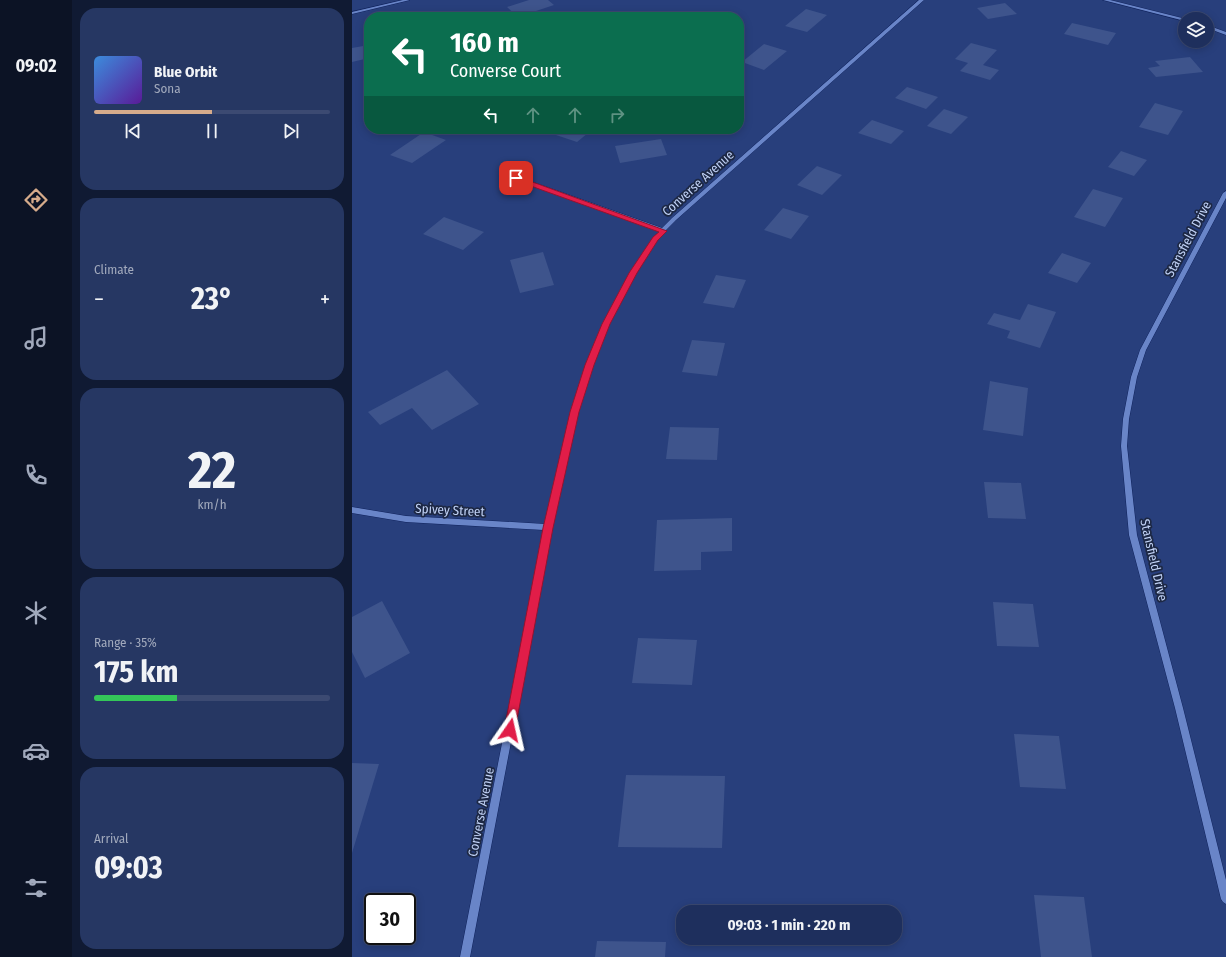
<!DOCTYPE html>
<meta charset="utf-8">
<style>
:root{--surface:#1e2f5d;--page:#263763;--text:#f1f3f6;--muted:#a1a9bc;--line:#3c4a72;--accent:#d6ab8b}
body{margin:0;font-family:"Fira Sans Condensed",sans-serif;background:var(--page);color:var(--text);height:100vh;display:flex;flex-direction:column;font-size:15px;white-space:nowrap}
*{box-sizing:border-box;margin:0}
p{font-size:13px;color:var(--muted)}
.icon{flex:none;width:22px;height:22px;fill:none;stroke:currentColor;stroke-width:2;stroke-linecap:round;stroke-linejoin:round}
.map{position:relative;flex:1;overflow:hidden}
.sheet{display:flex;flex-direction:column;gap:8px;padding:8px;background:#101a33;width:280px}
.sheet>*{flex:none}
.hud{position:absolute;left:12px;top:12px;width:380px;height:122px;border-radius:16px;box-shadow:0 2px 10px #0003,0 0 0 1px var(--line);background:#0b6e4f;color:#fff;overflow:hidden}
.tools{position:absolute;left:826px;top:12px;display:grid;gap:8px}
.tools a{display:grid;place-items:center;width:36px;height:36px;border-radius:50%;background:var(--surface);box-shadow:0 2px 10px #0003,0 0 0 1px var(--line);font-size:20px}
.speed{position:absolute;left:12px;top:893px;display:flex;gap:8px;font-size:20px;font-weight:700;text-align:center}
.speed>*{display:grid;place-content:center;width:52px;height:52px;border-radius:50%;background:var(--surface);box-shadow:0 2px 10px #0003,0 0 0 1px var(--line);line-height:1}
.speed .limit{border:2px solid #111;border-radius:6px;background:#fff;color:#111}
.pin{position:absolute;display:grid;place-items:center;width:34px;height:34px;color:#fff;margin:-17px;border-radius:8px;box-shadow:0 2px 6px #0006}
.me{position:absolute;width:44px;margin:-22px;rotate:11deg;stroke-linejoin:round;filter:drop-shadow(0 0 3px #0008)}
.turn{display:flex;align-items:center;gap:14px;height:84px;padding:0 20px;font-size:18px}
.turn .icon{width:52px;height:52px;stroke-width:2.5}
.turn b{display:block;font-size:28px;line-height:34px}
.lanes{display:flex;align-items:center;height:38px;padding:0 20px;background:#0003;justify-content:center;gap:20px;direction:ltr}
.lanes .off{opacity:.35}
.big{font-size:30px;font-weight:700;line-height:1.1}
.sheet .card{flex:1;display:flex;flex-direction:column;justify-content:center;gap:6px;min-width:0;padding:0 14px;border-radius:16px;background:var(--page)}
.sheet .dial{align-items:center;gap:0}
.dial b{font-size:52px;line-height:1}
.song{display:flex;align-items:center;gap:12px}
.cover{width:48px;height:48px;border-radius:6px;background:linear-gradient(135deg,hsl(210 70% 55%),hsl(270 70% 35%))}
.played{height:4px;border-radius:2px;background:linear-gradient(90deg,var(--accent) 50%,var(--line) 50%)}
.keys{display:flex;justify-content:space-around;direction:ltr}
.heat{display:flex;justify-content:space-between;align-items:center;font-size:22px;direction:ltr}
.charge{height:6px;border-radius:3px;background:linear-gradient(90deg,#34c759 35%,var(--line) 0)}
.trip{position:absolute;left:324px;top:905px;width:226px;height:40px;border-radius:16px;background:var(--surface);box-shadow:0 2px 10px #0003,0 0 0 1px var(--line);font-weight:700;line-height:40px;text-align:center}
main{display:flex;flex:1;min-height:0}
.tabs{display:flex;flex-direction:column;width:72px;justify-content:space-around;align-items:center;background:#0c1325;color:var(--muted)}
.tabs .icon{width:28px;height:28px}
.tabs .current{color:var(--accent)}
.tabs b{font-size:18px;color:var(--text)}
.map>svg:first-child{display:block}
</style>
<main>
<nav class="tabs">
<b>09:02</b>
<svg class="icon current" aria-label="directions" viewBox="0 0 24 24"><path d="M12 3l9 9-9 9-9-9zM9 14v-3h6M13 9l2 2-2 2"/></svg>
<svg class="icon" aria-label="music" viewBox="0 0 24 24"><path d="M9 18V5l10-2v13"/><circle cx="6" cy="18" r="3"/><circle cx="16" cy="16" r="3"/></svg>
<svg class="icon" aria-label="phone" viewBox="0 0 24 24"><path d="M5 4h4l2 5-3 2q2 4 5 5l2-3 5 2v4C11 20 4 13 5 4z"/></svg>
<svg class="icon" aria-label="climate" viewBox="0 0 24 24"><path d="M12 3v18M4 7l16 10M4 17L20 7"/></svg>
<svg class="icon" aria-label="car" viewBox="0 0 24 24"><path d="M5 17H2v-5l4-1 3-4h7l3 4 3 1v5h-3M9 17h6M6 11h13"/><circle cx="7" cy="17" r="2"/><circle cx="17" cy="17" r="2"/></svg>
<svg class="icon" aria-label="filters" viewBox="0 0 24 24"><path d="M4 7h16M4 17h16"/><circle cx="9" cy="7" r="2"/><circle cx="15" cy="17" r="2"/></svg>
</nav>
<section class="sheet">
<div class="card">
<div class="song"><i class="cover"></i><div><b>Blue Orbit</b><p>Sona</p></div></div>
<div class="played"></div>
<div class="keys"><svg class="icon" aria-label="previous" viewBox="0 0 24 24"><path d="M18 5L8 12l10 7zM5 5v14"/></svg><svg class="icon" aria-label="pause" viewBox="0 0 24 24"><path d="M8 5v14M16 5v14"/></svg><svg class="icon" aria-label="next" viewBox="0 0 24 24"><path d="M6 5l10 7-10 7zM19 5v14"/></svg></div>
</div>
<div class="card"><p>Climate</p>
<div class="heat"><a>−</a><b class="big">23°</b><a>+</a></div>
</div>
<div class="card dial"><b>22</b><p>km/h</p></div>
<div class="card"><p>Range · 35%</p><b class="big">175 km</b><div class="charge"></div></div>
<div class="card"><p>Arrival</p><b class="big">09:03</b></div>
</section>
<div class="map">
<svg width="874" height="957" viewBox="0 0 874 957">
<rect width="100%" height="100%" fill="#283f7c"/>
<path fill="#3e548c" d="M177 0H196L202 5 166 17 155 7Z
M653 3 665 14 636 19 625 8Z
M454 9 475 15 455 32 433 26Z
M720 23 764 33 756 45 712 34Z
M619 43 645 50 631 65 647 70 638 80 608 71 616 63 603 59Z
M412 44 435 51 412 70 390 62Z
M17 45V58L0 62V48Z
M838 57 851 72 804 77 796 68 808 66 803 61Z
M555 87 586 97 574 109 543 98Z
M803 103 831 111 816 135 787 127Z
M592 109 616 117 599 134 575 126Z
M520 120 552 131 539 144 506 133Z
M186 129H241L225 142Z
M72 132 94 140 60 163 38 155Z
M309 139 315 155 268 163 263 146Z
M769 151 795 160 782 176 756 167Z
M465 166 490 175 470 195 445 185Z
M741 189 771 198 753 227 722 217Z
M431 208 457 216 439 239 412 230Z
M92 217 132 232 111 250 71 234Z
M191 252 202 285 168 293 158 260Z
M710 253 739 263 725 283 696 273Z
M364 275 394 280 382 308 351 303Z
M676 304 704 312 688 348 655 338 658 331 635 324 642 313 668 320Z
M340 340 373 343 365 376 330 372Z
M95 370 127 404 80 430 60 408 28 425 16 412Z
M638 381 676 388 671 436 631 430Z
M318 427 367 428 365 460 314 459Z
M632 482 669 483 674 519 636 518Z
M380 518V551L349 552V570L302 571 305 520Z
M30 601 58 653 13 678 0 652V617Z
M641 602 681 604 687 647 645 646Z
M286 638 345 640 340 685 280 683Z
M662 734 707 736 714 789 668 787Z
M0 763 27 764 0 853Z
M274 775 373 776 370 848 266 847Z
M682 895 732 897 740 957H689Z
M245 941 314 942 313 957H243Z"/>
<g fill="none" stroke-linecap="round" stroke-linejoin="round">
<g stroke="#10235d" stroke-width="1">
<path id="minor" d="M51 0H58L0 14V12Z
M567 0H572L324 220 314 230V232L306 239 284 273 257 324 240 365 226 412 200 527 118 957H108L192 530 54 522 0 513V507L54 516 193 524 220 412 234 365 251 324 278 273 302 237 307 231 147 173 148 172H152L310 228 320 218Z
M751 0H758L834 19H833V21Z
M855 25 874 32V35L855 28Z
M874 191V198L794 350 785 377 777 419 775 446 785 535 831 708 874 880V904L871 902 869 899 823 708 777 535 769 446 771 419 779 377 788 350 871 193Z"/>
</g>
<use href="#minor" fill="#6985c8" fill-rule="evenodd"/>
</g>
<path fill="#e11d48" stroke="#92132f" d="M164 176 315 231 306 240 285 273 258 324 242 365 227 412 201 528 163 730 161 733 158 735 154 733 152 730 191 528 218 412 233 365 250 324 277 273 301 237 307 232 162 180V177Z"/>
<g text-anchor="middle" dominant-baseline="central" stroke-width="3.5" stroke-linejoin="round" paint-order="stroke">
<g font-size="13" fill="#c2d3f7" stroke="#1d2844">
<text transform="translate(346 183) rotate(-42)">Converse Avenue</text>
<text transform="translate(836 239) rotate(-62)">Stansfield Drive</text>
<text transform="translate(98 510) rotate(3)">Spivey Street</text>
<text transform="translate(802 560) rotate(77)">Stansfield Drive</text>
<text transform="translate(129 812) rotate(-79)">Converse Avenue</text>
</g>
</g>
</svg>
<div class="tools">
<a><svg class="icon" aria-label="layers" viewBox="0 0 24 24"><path d="M12 4l9 5-9 5-9-5zM3 14l9 5 9-5"/></svg></a>
</div>
<div class="speed"><div class="limit">30</div></div>
<div class="pin" style="left:164px;top:178px;background:#d93025"><svg class="icon" aria-label="arrive" viewBox="0 0 24 24"><path d="M6 21V4h12l-3 4 3 4H6"/></svg></div>
<svg class="me" style="left:158px;top:730px" viewBox="-20 -20 40 40"><path d="M0-17L14 15 0 8-14 15z" fill="#e11d48" stroke="#fff" stroke-width="4"/></svg>
<div class="trip">09:03 · 1 min · 220 m</div>
<div class="hud">
<div class="turn"><svg class="icon" aria-label="left" viewBox="0 0 24 24"><path d="M17 20v-9H6M10 6l-5 5 5 5"/></svg><div><b>160 m</b>Converse Court</div></div>
<div class="lanes"><svg class="icon" aria-label="left" viewBox="0 0 24 24"><path d="M17 20v-9H6M10 6l-5 5 5 5"/></svg><svg class="icon off" aria-label="ahead" viewBox="0 0 24 24"><path d="M12 20V5M6 11l6-6 6 6"/></svg><svg class="icon off" aria-label="ahead" viewBox="0 0 24 24"><path d="M12 20V5M6 11l6-6 6 6"/></svg><svg class="icon off" aria-label="right" viewBox="0 0 24 24"><path d="M7 20v-9h11M14 6l5 5-5 5"/></svg></div>
</div>
</div>
</main>
